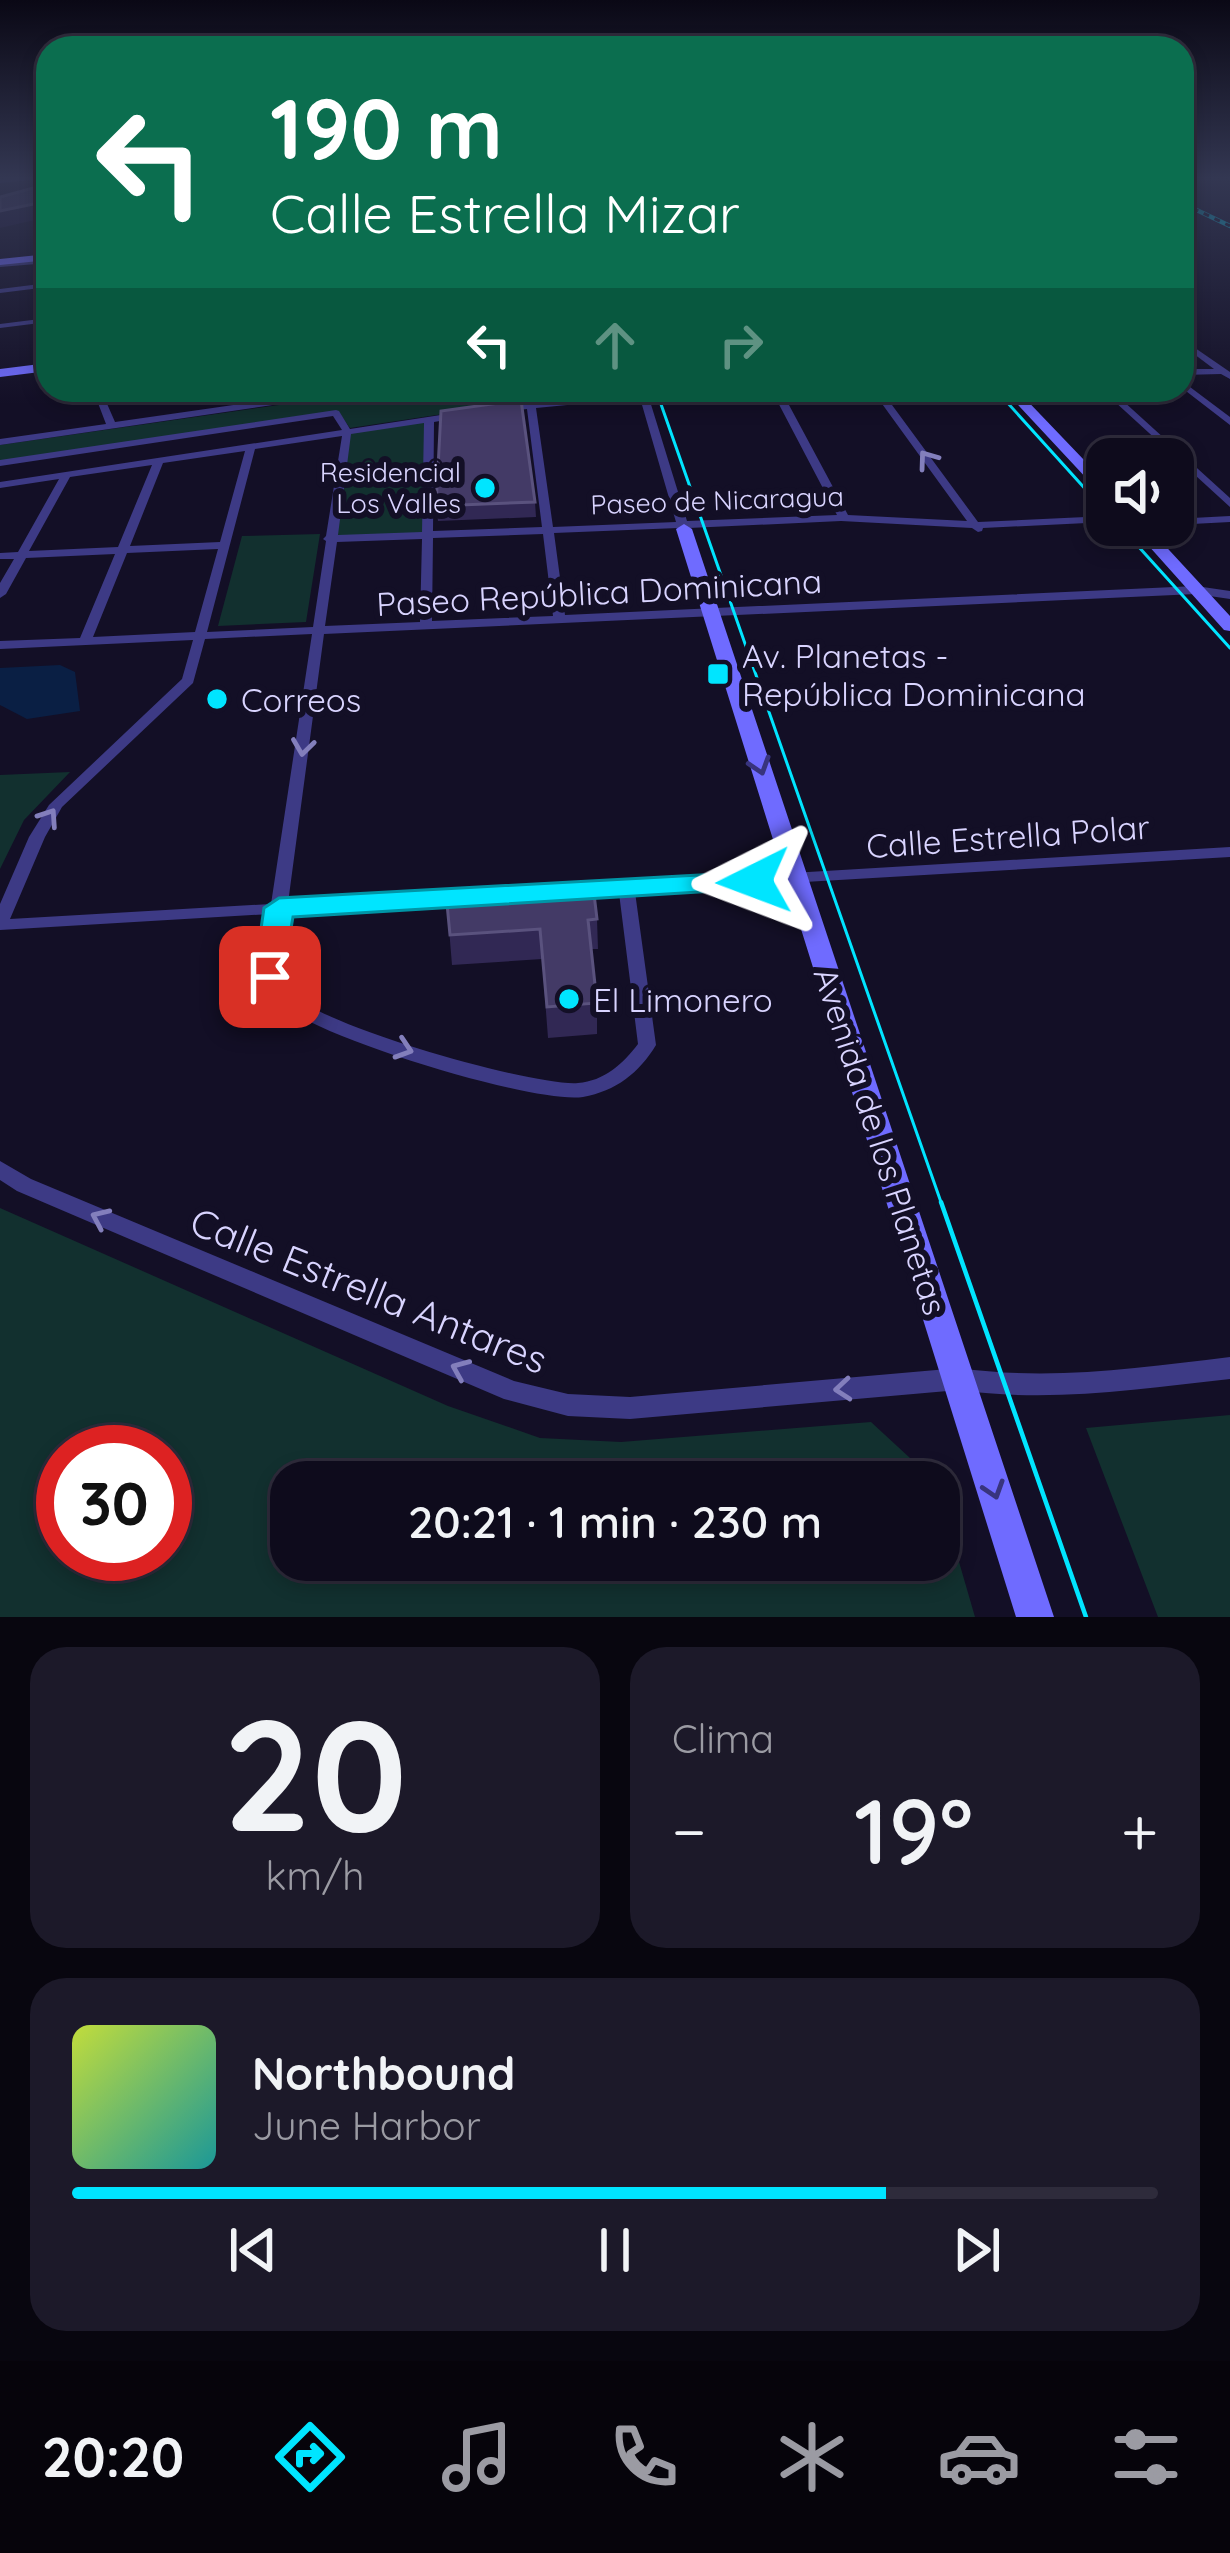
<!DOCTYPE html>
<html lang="es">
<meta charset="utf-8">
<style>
:root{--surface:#0e0b1c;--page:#1c1929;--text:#f1f3f6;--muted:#9b9ba3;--line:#2e2b3b;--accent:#00e5ff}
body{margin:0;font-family:Quicksand,sans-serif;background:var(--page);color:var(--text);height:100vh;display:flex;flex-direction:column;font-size:45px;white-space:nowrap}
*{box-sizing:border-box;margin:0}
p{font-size:39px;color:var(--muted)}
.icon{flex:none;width:66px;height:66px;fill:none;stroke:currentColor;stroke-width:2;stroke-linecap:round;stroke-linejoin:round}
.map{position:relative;height:1617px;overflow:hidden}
.drawer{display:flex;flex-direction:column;gap:30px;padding:30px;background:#08060f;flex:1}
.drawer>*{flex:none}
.hud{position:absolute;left:36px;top:36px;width:1158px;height:366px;border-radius:36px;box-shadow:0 6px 18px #0003,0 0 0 3px var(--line);background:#0b6e4f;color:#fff;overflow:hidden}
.buttons{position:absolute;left:1086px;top:438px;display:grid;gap:24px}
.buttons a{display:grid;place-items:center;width:108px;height:108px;border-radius:24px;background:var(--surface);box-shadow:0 6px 18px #0003,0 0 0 3px var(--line);font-size:60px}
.speed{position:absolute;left:36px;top:1425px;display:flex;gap:24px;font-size:60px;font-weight:700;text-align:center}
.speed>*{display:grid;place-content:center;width:156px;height:156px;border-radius:50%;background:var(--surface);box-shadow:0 6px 18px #0003,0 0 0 3px var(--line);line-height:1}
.speed .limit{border:18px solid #d22;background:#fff;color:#111}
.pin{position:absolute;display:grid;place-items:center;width:102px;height:102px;color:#fff;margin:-51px;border-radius:24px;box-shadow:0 6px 18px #0006}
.me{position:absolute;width:132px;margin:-66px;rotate:267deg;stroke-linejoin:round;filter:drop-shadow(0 0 9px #0008)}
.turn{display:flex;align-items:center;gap:42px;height:252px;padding:0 36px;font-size:54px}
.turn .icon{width:156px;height:156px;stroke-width:2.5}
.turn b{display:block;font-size:84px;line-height:102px}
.lanes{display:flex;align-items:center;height:114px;padding:0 36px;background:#0003;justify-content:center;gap:60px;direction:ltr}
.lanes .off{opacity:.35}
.big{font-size:90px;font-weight:600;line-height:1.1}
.drawer .card{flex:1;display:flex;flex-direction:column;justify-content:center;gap:18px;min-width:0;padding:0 42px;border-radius:36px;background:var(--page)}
.drawer .dial{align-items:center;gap:0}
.dial b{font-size:156px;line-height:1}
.song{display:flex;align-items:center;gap:36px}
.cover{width:144px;height:144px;border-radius:18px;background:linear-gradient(135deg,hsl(70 70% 55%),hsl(180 70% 35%))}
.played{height:12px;border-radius:6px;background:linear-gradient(90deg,var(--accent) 75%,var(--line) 75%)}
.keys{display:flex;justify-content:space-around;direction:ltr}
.heat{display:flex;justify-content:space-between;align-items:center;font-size:66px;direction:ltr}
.drawer .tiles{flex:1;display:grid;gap:30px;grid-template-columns:1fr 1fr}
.card:last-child{grid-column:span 2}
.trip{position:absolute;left:270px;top:1461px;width:690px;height:120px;border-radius:36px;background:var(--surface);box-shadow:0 6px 18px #0003,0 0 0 3px var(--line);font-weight:600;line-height:120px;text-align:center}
.dock{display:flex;height:192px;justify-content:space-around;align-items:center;background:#06040b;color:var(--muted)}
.dock .icon{width:84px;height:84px}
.dock .selected{color:var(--accent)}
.dock b{font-size:54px;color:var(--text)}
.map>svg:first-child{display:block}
</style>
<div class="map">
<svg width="1230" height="1617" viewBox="0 0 1230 1617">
<rect width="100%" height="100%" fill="#130f26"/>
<path fill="#12302f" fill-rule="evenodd" d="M384 390H509L510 404 350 428 338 411 0 462V445Z
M428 419 426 536 335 540 348 431Z
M320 534 306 622 218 626 242 536Z
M70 772 24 820 0 869V775Z
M0 1208 448 1406 540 1438 621 1442 871 1422 936 1482H291V1560H939V1493L975 1617H0ZM63 1452H165V1554H63Z
M1230 1415V1617H1158L1086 1428Z"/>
<path fill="#0a1f44" d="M60 665 75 672 80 711 27 719 0 705V668Z"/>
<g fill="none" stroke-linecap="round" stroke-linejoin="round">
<path fill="#3d3a85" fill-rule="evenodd" d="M32 178 29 180 0 183V179Z
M48 259V263L0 267V263Z
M48 283V287L0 293V289Z
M48 318V322L0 328V324Z
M1182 339 1230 372V379L1221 374 1182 375V369H1214L1182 345Z
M1182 381 1230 417V425L1182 388Z
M93 390H101L115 422 337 390H359L355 393 0 445V439L106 424Z
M638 390H646L647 392 784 390 782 392 848 515 967 521 872 390H881L978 522 1107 516V522L983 528 982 531 978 532 972 528 841 521 689 528 688 531 684 532 678 528 554 533 565 615 1196 586 1230 591V599L1196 594 324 634 288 903 1230 847V857L635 892 656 1045C639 1073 616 1091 583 1097 535 1105 299 1033 270 996 254 974 266 938 270 914L0 930V904L29 837 49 805 182 679 193 640 0 649V641L80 638 115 554 26 558 6 594 0 598V583L14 559H0V553L18 552 59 479 0 488V482L342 430 333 416 0 466V460L336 410 339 411 350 429 460 412 465 415 463 417 434 422 433 531 542 527 527 409 502 412 499 411V407L638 393ZM773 393 837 515 687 521 649 398ZM640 398 676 522 553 527 536 408ZM424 423 422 532 338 535 351 434ZM342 436 326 536 323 539 326 541 313 627 207 632 255 449ZM245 451 220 542 130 546 163 463ZM152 465 118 547 29 551 70 477ZM543 534 553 616 432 621 433 538ZM422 539 420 622 325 626 337 542ZM218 549 195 632 93 637 127 553ZM312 634 271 904 10 919 45 837 62 807 193 683 205 639ZM619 893 638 1044C623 1064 604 1081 578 1083 534 1087 303 1022 283 986 274 971 284 931 286 913Z
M1102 390H1111L1230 498V507Z
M1230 516V522L1173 525H1172L1173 519Z
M0 1161 31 1179 514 1381 568 1394 630 1397 959 1368C1050 1381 1139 1368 1230 1357V1379C1139 1389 1050 1403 959 1390L630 1419 568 1416 504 1399 17 1191 0 1180Z"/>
<path fill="#6f6bff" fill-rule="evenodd" d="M48 254V260L0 265V259Z
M48 363V371L0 377V369Z
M1004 390H1017L1107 484V496L1102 495Z
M684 524 692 529 1054 1617H1016L676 529Z
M1130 525H1146L1230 616V631L1224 630Z"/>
<path stroke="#00e5ff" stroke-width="3" d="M656 390 942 1205
M996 390 1107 513
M1119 525 1230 648"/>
<path stroke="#00e5ff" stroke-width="4.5" d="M941 1202 1086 1617"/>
<g stroke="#00e5ff" stroke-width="4.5">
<path id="rail" d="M1182 203 1230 226"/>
</g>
<use href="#rail" stroke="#130f26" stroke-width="3" stroke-dasharray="6" stroke-linecap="butt"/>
</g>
<path fill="#312854" d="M535 502 536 517 438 521 436 506Z
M447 904 597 919 598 949H591L597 1003V1034L548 1038 542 959 452 965Z"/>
<path fill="#1d163a" d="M48 201V217L0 228V211Z"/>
<path fill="#433a66" stroke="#5a527e" stroke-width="3" d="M48 184V201L0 211V197Z
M521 400 535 502 436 506 441 411Z
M594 894 597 919 588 920 597 1003 547 1007 540 929 450 935 447 904Z"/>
<defs><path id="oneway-chevron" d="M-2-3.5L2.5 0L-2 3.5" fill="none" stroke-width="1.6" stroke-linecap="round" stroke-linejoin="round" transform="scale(3)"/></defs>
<g stroke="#837fbc">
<use href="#oneway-chevron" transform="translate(927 459) rotate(-126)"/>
<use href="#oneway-chevron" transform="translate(303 747) rotate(98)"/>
<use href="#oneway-chevron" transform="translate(49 817) rotate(-56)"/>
<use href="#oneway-chevron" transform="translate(404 1049) rotate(18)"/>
<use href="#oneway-chevron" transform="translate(100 1218) rotate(-156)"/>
<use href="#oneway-chevron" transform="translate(460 1369) rotate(-157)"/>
<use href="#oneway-chevron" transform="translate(843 1389) rotate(175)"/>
</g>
<g stroke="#38347d">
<use href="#oneway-chevron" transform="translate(760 766) rotate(72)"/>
<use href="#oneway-chevron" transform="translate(994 1490) rotate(72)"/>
</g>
<linearGradient id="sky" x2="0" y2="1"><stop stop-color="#0a0815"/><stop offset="0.44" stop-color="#333752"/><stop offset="1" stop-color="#333752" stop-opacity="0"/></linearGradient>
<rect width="1230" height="404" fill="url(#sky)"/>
<path fill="#00e5ff" stroke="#0095a6" stroke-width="3" d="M754 872 765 875 769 881 765 888 293 917 281 985H259L254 977 264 908 279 898Z"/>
<g fill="#00e5ff" stroke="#130f26" stroke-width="4.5">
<circle cx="485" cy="488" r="12"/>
<rect x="706" y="662" width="24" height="24" rx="6"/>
<circle cx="217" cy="699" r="12"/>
<circle cx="569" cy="999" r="12"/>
</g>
<g text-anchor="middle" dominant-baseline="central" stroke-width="12" stroke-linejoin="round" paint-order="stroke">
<g font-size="27" fill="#d9d4ff" stroke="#130f26" text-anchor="end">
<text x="461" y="472">Residencial<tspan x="461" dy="31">Los Valles</tspan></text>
</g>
<g font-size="27" fill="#d9d4ff" stroke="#130f26">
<text transform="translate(717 500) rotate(-2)">Paseo de Nicaragua</text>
</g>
<g font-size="33" fill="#d9d4ff" stroke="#130f26">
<text transform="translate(599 592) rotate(-3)">Paseo República Dominicana</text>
<text transform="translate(1008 836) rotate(-4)">Calle Estrella Polar</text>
<text transform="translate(881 1141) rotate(72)">Avenida de los Planetas</text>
</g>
<g font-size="33" fill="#d9d4ff" stroke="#130f26" text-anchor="start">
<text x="742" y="655">Av. Planetas -<tspan x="742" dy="38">República Dominicana</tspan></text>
<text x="241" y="699">Correos</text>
<text x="593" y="999">El Limonero</text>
</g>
<g font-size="39" fill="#d9d4ff" stroke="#130f26">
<text transform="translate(369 1290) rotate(22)">Calle Estrella Antares</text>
</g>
</g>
</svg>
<div class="buttons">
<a><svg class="icon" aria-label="sound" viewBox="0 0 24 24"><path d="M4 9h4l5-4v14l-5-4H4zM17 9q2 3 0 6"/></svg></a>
</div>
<div class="speed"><div class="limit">30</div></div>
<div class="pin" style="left:270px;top:977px;background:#d93025"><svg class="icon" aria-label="arrive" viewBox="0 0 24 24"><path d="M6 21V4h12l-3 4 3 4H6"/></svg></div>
<svg class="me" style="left:754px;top:881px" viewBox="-20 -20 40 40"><path d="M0-17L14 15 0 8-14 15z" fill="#00e5ff" stroke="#fff" stroke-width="4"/></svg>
<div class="trip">20:21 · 1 min · 230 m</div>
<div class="hud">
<div class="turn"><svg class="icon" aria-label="left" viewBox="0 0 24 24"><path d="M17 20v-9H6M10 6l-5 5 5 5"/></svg><div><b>190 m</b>Calle Estrella Mizar</div></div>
<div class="lanes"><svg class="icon" aria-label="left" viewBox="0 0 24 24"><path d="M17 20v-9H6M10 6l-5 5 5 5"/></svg><svg class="icon off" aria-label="ahead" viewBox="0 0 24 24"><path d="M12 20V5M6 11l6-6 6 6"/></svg><svg class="icon off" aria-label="right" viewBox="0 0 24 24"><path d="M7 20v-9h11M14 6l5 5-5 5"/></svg></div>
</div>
</div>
<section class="drawer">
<div class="tiles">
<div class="card dial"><b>20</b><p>km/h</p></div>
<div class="card"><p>Clima</p>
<div class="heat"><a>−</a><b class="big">19°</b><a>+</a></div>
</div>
<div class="card">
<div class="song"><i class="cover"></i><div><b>Northbound</b><p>June Harbor</p></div></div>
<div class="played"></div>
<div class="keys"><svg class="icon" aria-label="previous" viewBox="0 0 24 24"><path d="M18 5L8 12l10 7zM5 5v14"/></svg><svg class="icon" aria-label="pause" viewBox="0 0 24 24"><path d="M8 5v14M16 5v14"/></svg><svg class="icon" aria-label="next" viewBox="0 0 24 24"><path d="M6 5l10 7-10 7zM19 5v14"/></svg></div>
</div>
</div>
</section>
<nav class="dock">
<b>20:20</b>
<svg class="icon selected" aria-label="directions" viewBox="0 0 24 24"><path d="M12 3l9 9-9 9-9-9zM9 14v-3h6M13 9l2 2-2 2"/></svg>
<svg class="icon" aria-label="music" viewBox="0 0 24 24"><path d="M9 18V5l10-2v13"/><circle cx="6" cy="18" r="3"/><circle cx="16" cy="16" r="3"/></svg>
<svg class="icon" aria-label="phone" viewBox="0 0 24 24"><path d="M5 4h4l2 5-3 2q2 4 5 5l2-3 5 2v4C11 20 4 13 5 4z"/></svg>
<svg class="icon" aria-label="climate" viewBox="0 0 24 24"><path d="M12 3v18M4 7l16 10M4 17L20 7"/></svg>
<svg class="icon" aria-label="car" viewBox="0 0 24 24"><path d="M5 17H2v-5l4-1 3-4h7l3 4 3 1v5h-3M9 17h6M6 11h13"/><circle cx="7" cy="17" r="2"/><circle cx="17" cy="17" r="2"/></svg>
<svg class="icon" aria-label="filters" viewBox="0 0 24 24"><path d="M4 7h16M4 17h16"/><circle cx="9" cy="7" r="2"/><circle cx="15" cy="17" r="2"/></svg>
</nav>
